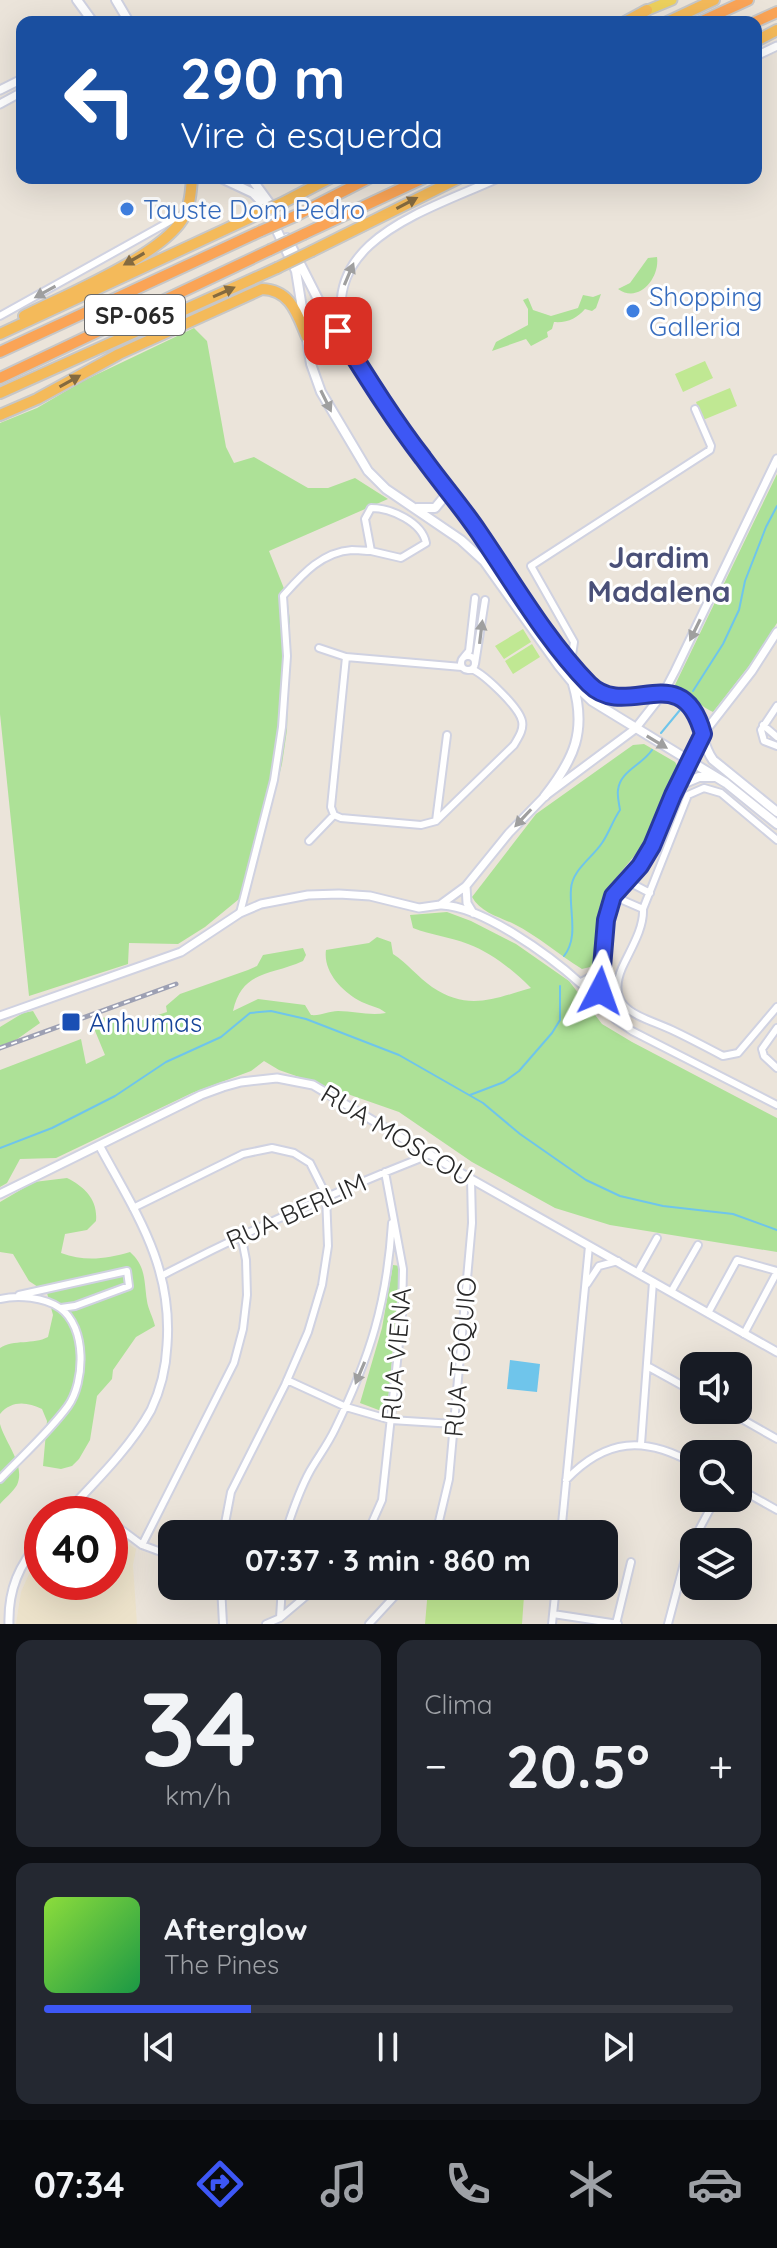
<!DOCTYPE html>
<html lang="pt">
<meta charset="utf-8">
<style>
:root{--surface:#171b24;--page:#242831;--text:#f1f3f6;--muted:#9ea1a6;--line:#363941;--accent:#3d57f5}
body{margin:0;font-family:Quicksand,sans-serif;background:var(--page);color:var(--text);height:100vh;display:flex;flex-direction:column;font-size:30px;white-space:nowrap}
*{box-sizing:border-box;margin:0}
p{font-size:26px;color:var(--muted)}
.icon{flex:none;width:44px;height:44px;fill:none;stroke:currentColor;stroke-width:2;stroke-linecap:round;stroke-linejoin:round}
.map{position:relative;height:1624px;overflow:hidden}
.sheet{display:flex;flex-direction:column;gap:16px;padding:16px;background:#0d0f14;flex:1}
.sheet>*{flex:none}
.guide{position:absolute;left:16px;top:16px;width:746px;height:168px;border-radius:16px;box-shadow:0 8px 32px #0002;background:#1a4fa0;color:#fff;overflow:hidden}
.tools{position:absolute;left:680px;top:1352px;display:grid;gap:16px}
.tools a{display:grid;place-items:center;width:72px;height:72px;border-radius:16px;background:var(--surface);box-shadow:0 8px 32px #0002;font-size:40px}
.speed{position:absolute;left:24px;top:1496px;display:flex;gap:16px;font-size:40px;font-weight:700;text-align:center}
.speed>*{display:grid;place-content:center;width:104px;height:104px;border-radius:50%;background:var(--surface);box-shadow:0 8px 32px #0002;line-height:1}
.speed .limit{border:12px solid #d22;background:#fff;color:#111}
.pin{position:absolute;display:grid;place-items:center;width:68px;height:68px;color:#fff;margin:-34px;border-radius:16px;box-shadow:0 4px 12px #0006}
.me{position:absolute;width:88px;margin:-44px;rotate:4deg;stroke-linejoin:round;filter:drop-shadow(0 0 6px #0008)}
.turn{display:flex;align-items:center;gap:28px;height:168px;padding:0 32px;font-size:36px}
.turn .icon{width:104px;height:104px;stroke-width:2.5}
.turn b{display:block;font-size:56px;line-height:68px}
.big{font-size:60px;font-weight:700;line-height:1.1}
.sheet .widget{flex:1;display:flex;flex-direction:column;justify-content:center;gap:12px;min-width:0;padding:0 28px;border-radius:16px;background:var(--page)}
.sheet .dial{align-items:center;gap:0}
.dial b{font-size:104px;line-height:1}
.song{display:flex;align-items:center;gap:24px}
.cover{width:96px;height:96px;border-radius:12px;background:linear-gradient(135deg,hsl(90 70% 55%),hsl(140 70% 35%))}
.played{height:8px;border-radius:4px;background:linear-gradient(90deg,var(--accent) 30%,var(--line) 30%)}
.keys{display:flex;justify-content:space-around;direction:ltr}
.heat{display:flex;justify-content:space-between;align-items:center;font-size:44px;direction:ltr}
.sheet .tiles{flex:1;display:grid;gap:16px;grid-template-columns:1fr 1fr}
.widget:last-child{grid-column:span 2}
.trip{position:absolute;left:158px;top:1520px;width:460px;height:80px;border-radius:16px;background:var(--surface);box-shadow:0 8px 32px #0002;font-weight:700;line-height:80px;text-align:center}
.tabs{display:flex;height:128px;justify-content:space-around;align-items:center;background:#090b0e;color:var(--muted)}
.tabs .icon{width:56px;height:56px}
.tabs .active{color:var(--accent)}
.tabs b{font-size:36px;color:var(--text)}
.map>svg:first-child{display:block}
</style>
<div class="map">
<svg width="777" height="1624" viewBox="0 0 777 1624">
<rect width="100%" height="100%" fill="#ebe4da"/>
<path fill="#ece2ca" d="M110 1532 136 1549 133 1565 137 1624H16L21 1592 29 1574 42 1558V1582H110Z"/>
<path fill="#ade197" d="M657 257C660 278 639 304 618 289L630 283 648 258Z
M601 294 596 308 592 311 585 309C577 318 568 323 554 322L552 329 547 332 548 337 531 346 526 339 492 351 496 342 528 325V309L523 300 528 298 533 310 551 316 578 308 583 295 593 297Z
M194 328 207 341 226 447 234 463 254 457 308 488H328L355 478 388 499 269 551 287 596 290 622 287 730 282 764 250 890 205 927 178 944 129 943 128 964 29 996 0 714V423L37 408 83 381Z
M777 474V623L752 662 713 712C697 705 691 692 674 687Z
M644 744 675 762 679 769 661 800 644 844 616 878 606 894 599 921 595 962 590 967 582 969C559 955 538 936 514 924 499 917 480 912 472 897L536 814 633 745Z
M447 912 471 921 516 944 569 981 602 1024 632 1042 777 1118V1252L610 1225 555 1208 472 1162 399 1112 279 1070 264 1061 251 1071 192 1093 56 1158 20 1159 7 1183 0 1187V1070L81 1039 86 1064 105 1055 93 1026 100 1018 115 1017 127 1025 167 1012 166 1006 180 994 248 970 257 966 263 955 303 948 306 955 303 961C270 976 242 970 233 1011L258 999 305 1005 311 1015C321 1016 329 1011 338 1011 355 1011 369 1016 386 1013 378 1006 368 1006 358 1000 341 990 323 971 326 950L369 943 377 937 391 942 393 954C407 963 418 977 432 987 468 1011 493 999 531 988 513 970 492 953 468 944 450 937 431 935 413 928L410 915Z
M33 1011 40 1023 6 1047 0 1045V1027L23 1013Z
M67 1178C85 1187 98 1200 96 1221L87 1230 65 1234 61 1253C85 1262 106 1259 130 1252 146 1266 144 1281 147 1301 148 1309 153 1317 155 1326L136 1337 113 1370 112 1379 97 1396 90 1440 79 1459 72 1466 61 1469 43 1466 47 1421 42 1409C27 1402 12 1400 0 1414V1348C14 1339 33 1345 48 1337L53 1315 47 1293 29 1281 13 1254 0 1252V1202L34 1182Z
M393 1265 400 1266 389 1393 384 1412 360 1403 382 1328Z
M0 1424C5 1443 26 1465 17 1485 13 1492 5 1498 0 1504Z"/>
<path fill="#c0e893" d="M705 361 713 378 683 392 675 374Z
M730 388 737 406 703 420 696 402Z
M523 629 531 642 504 659 495 646Z
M532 644 540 657 513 674 505 661Z
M428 1589 524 1596 522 1624H425Z"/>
<path fill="#6fc5eb" d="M510 1360 540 1364 537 1392 507 1389Z"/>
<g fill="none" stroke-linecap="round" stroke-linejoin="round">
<path stroke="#6fc5eb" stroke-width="2" d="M693 691 723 644 739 610 745 581 766 527 777 506
M661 733 680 710
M564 956C579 937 569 911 571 889 572 870 592 858 602 843 609 833 613 820 620 810 619 803 617 796 618 790 620 771 642 765 652 750
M470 1095 504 1082 519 1071 552 1033 560 1020V986
M0 1148 52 1128 115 1096 166 1062 221 1037 250 1013 271 1011 306 1019 399 1055 483 1103 520 1134 586 1180 620 1196 663 1206 733 1214 777 1230"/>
<g stroke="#d0d2e1" stroke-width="10">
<path id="minor" d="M0 316 183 214
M371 508C391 508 422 522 426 543L401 558 371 551 365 519Z
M319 648 346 657
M461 663a7 7 0 1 1 14 0a7 7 0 1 1-14 0Z
M464 657 469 651 475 598
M571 662 574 642 531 566 710 450 711 446 695 409
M475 664 485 600
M462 667 346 657 331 807 334 815 341 818 421 825 436 821 514 745C518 738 524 730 522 721 519 707 485 675 472 669
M777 706 761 730 764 741 777 746
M763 725 777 737
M436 821 447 735
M777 840 721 793 704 788 688 795 643 909C644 929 630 950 622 968 604 1011 642 1016 672 1030 689 1038 706 1047 723 1056L738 1053 777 1007
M309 841 334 815
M625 880 650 893
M613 896 643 909
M240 913 274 780 282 727 287 656 283 596C301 576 321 552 352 550 358 550 365 551 371 551
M580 983 616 1020 632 1031 777 1105
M777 1028 762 1049 764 1056 777 1068
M133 1208 243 1154 272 1148 294 1153 310 1163 326 1195 328 1246 322 1285 308 1332 285 1385 231 1492 223 1534
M638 1272 657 1238
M163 1275C251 1229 339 1190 431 1154
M587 1284 599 1266 618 1261
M671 1292 698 1245
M19 1295 127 1271 129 1286 75 1306 61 1308
M0 1299C18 1295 44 1297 60 1308 87 1327 85 1382 68 1406 49 1432 22 1456 0 1479
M708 1313 737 1260 777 1271
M744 1334 777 1272
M647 1366 694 1392
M287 1380 346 1407 391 1420 454 1424
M726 1410 777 1439
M641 1444 653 1282
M566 1480C606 1438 645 1436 694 1464
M738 1488 777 1510
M81 1497 100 1514
M110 1521 142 1545 172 1556
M285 1534C292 1512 299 1491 310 1471 318 1457 328 1444 335 1429 370 1357 387 1303 392 1223
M367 1534 382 1500 402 1315 403 1269 385 1172
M436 1534 449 1479 472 1223 471 1179
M561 1534 589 1246
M142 1545 234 1363 243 1329 247 1295 246 1260 241 1234
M221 1586 223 1624
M553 1614 618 1624
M280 1618 282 1586
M266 1624 280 1618 318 1586
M369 1624 404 1586
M552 1624 556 1586
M616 1624 631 1562
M668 1624 687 1552 716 1498"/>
</g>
<g stroke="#d0d2e1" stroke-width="11">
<path id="tertiary" d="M756 56 777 46
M0 90 22 79
M0 104 22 92
M348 343C311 241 427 211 498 178
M466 886 467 903 473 913
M442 905C483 907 549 955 580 983L595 975 601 967 606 920 613 896 640 866 652 846 673 795 703 734 752 671 777 632
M600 968V991L605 1009
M0 1016 181 952 240 913 261 904 308 895 339 894 370 896 419 908 440 905 466 886 509 833 545 796 635 729 664 692 675 671 777 459
M0 1194 201 1095 223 1087 241 1082 277 1078 313 1085 471 1179 777 1352
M65 1514C95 1482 130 1448 151 1410 161 1389 166 1367 167 1345 173 1265 135 1212 99 1145
M9 1624C8 1590 19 1564 42 1539"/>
</g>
<g stroke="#d0d2e1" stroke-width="12">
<path id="secondary" d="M77 0 93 22
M116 0 129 22
M221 178 253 193 264 204 272 220 296 271 311 364 321 392 368 471 386 489 461 540 484 561 559 666 573 683 592 701 726 783 777 824
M251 178 270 204
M287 238 323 309 400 426 583 677C589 683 594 690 602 694 630 708 659 679 686 704 703 719 700 743 713 760L777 812
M307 337 322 329 338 330
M417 508H435L449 491
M680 785 699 777H713
M545 796C574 759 587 731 573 684"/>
</g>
<g stroke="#c7c7c7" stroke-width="13">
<path id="primary" d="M643 12 672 0"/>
</g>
<g stroke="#c7c7c7" stroke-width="14">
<path id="trunk" d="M625 22 647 10
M667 22 714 0
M756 41 777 30
M286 201 330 178
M312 251 459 178
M24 316C65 295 158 257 182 220 190 207 191 192 192 178
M0 334 254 216
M0 393 277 268
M0 415 37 399 119 354 262 289C291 290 297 314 307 337"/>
</g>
<g stroke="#c7c7c7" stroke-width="14">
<path id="motorway" d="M700 22 748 0
M755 22 777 12
M295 216 369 178
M304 234 424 178
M0 352 261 231
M0 378 270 250"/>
</g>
<use href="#minor" stroke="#fff" stroke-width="6"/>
<use href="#tertiary" stroke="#fff" stroke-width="7"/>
<use href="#secondary" stroke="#fff" stroke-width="8"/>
<use href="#primary" stroke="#edd15d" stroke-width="9"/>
<use href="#trunk" stroke="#f4ba5a" stroke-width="10"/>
<use href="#motorway" stroke="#faa456" stroke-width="10"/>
<g stroke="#9da0b3" stroke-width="5">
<path id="rail" d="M0 1048 176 984"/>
</g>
<use href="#rail" stroke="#fff" stroke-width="2" stroke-dasharray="6" stroke-linecap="butt"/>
<g stroke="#c7c7c7" stroke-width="14" stroke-linecap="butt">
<path id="trunk-bridge" d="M254 216 286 201
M277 268 312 251"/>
</g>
<g stroke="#c7c7c7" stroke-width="14" stroke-linecap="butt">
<path id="motorway-bridge" d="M261 231 295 216
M270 250 304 234"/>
</g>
<use href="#trunk-bridge" stroke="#f4ba5a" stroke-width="10"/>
<use href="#motorway-bridge" stroke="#faa456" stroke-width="10"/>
</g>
<defs><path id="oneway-solid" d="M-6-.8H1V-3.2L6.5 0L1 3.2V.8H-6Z" transform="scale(2)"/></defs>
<g fill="#846a3f">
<use href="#oneway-solid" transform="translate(407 203) rotate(-28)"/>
<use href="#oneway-solid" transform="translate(134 259) rotate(150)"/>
<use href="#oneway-solid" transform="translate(224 292) rotate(-24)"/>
<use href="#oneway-solid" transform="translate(70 381) rotate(-29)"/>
</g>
<g fill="#9f9f9f">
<use href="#oneway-solid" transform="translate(349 274) rotate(-67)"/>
<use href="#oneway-solid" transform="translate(45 292) rotate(151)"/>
<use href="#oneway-solid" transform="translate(326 401) rotate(64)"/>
<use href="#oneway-solid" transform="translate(695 630) rotate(116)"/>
<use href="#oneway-solid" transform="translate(481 632) rotate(-83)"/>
<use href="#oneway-solid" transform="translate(657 742) rotate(31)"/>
<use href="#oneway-solid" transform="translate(523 818) rotate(133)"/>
<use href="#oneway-solid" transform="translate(360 1373) rotate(113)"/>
</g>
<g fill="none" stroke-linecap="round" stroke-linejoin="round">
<g stroke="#28399f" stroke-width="20">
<path id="route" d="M338 331C365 374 392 418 423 458 441 483 461 506 478 531 513 582 546 640 589 684 627 722 682 656 703 734L673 795 652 846 640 866 613 896 606 920 600 991"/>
</g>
<use href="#route" stroke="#3d57f5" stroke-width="14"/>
</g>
<g fill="#3f7fe0" stroke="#fff" stroke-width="3">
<circle cx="127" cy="209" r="8"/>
<circle cx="633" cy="311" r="8"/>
</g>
<rect fill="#1a4fb4" stroke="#fff" stroke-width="3" x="61" y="1012" width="20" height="20" rx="4"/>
<g text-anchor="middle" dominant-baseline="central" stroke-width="6" stroke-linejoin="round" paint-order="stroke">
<rect fill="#fff" stroke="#696969" stroke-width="2" x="85" y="295" width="100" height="40" rx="6"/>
<g font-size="24" font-weight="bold" fill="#292929">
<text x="135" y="315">SP-065</text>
</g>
<g font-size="26" fill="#366cbe" stroke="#fff" text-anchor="start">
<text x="143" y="209">Tauste Dom Pedro</text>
<text x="649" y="296">Shopping<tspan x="649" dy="30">Galleria</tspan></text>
</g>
<g font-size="26" fill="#164399" stroke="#fff" text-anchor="start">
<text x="89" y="1022">Anhumas</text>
</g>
<g font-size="26" fill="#292929" stroke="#fff">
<text transform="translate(397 1135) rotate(31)">RUA MOSCOU</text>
<text transform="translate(296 1211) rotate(-24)">RUA BERLIM</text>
<text transform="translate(396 1354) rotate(-85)">RUA VIENA</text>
<text transform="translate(460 1357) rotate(-85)">RUA TÓQUIO</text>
</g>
<g font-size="30" font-weight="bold" fill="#4a5078" stroke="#fff">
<text x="659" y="557">Jardim<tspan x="659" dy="34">Madalena</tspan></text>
</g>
</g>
</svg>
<div class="tools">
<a><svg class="icon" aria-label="sound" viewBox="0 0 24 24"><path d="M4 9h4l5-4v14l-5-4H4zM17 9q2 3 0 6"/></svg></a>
<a><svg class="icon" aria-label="search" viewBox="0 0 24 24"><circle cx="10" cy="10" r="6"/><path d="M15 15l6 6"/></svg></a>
<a><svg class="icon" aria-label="layers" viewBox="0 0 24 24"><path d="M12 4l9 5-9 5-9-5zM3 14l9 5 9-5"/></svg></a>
</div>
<div class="speed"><div class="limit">40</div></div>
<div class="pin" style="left:338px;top:331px;background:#d93025"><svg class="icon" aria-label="arrive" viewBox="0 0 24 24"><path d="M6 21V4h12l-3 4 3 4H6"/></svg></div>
<svg class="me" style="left:600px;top:991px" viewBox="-20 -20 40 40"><path d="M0-17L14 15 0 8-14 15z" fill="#3d57f5" stroke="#fff" stroke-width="4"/></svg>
<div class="trip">07:37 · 3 min · 860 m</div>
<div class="guide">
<div class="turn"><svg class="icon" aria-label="left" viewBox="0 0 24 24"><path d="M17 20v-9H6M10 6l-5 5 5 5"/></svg><div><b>290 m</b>Vire à esquerda</div></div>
</div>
</div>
<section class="sheet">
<div class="tiles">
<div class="widget dial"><b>34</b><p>km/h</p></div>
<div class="widget"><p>Clima</p>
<div class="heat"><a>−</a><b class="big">20.5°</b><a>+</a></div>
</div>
<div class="widget">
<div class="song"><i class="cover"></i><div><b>Afterglow</b><p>The Pines</p></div></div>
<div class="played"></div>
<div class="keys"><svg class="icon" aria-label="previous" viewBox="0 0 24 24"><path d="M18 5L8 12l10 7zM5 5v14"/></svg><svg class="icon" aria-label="pause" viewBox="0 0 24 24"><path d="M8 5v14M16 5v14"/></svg><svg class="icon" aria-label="next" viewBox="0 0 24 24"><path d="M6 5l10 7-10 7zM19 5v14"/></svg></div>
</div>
</div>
</section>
<nav class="tabs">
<b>07:34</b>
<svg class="icon active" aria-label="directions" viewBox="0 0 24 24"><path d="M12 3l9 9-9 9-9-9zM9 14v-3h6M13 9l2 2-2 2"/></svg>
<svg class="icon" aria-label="music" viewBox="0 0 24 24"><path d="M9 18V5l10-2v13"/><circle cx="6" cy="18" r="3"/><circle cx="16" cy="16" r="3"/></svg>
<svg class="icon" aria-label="phone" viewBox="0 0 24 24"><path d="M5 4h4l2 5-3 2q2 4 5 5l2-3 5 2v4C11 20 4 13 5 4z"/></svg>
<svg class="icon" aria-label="climate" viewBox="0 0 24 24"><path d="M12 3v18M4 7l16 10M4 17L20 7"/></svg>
<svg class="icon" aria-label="car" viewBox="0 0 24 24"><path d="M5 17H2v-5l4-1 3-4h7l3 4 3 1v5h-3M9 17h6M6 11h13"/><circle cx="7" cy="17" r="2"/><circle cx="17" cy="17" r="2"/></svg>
</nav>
